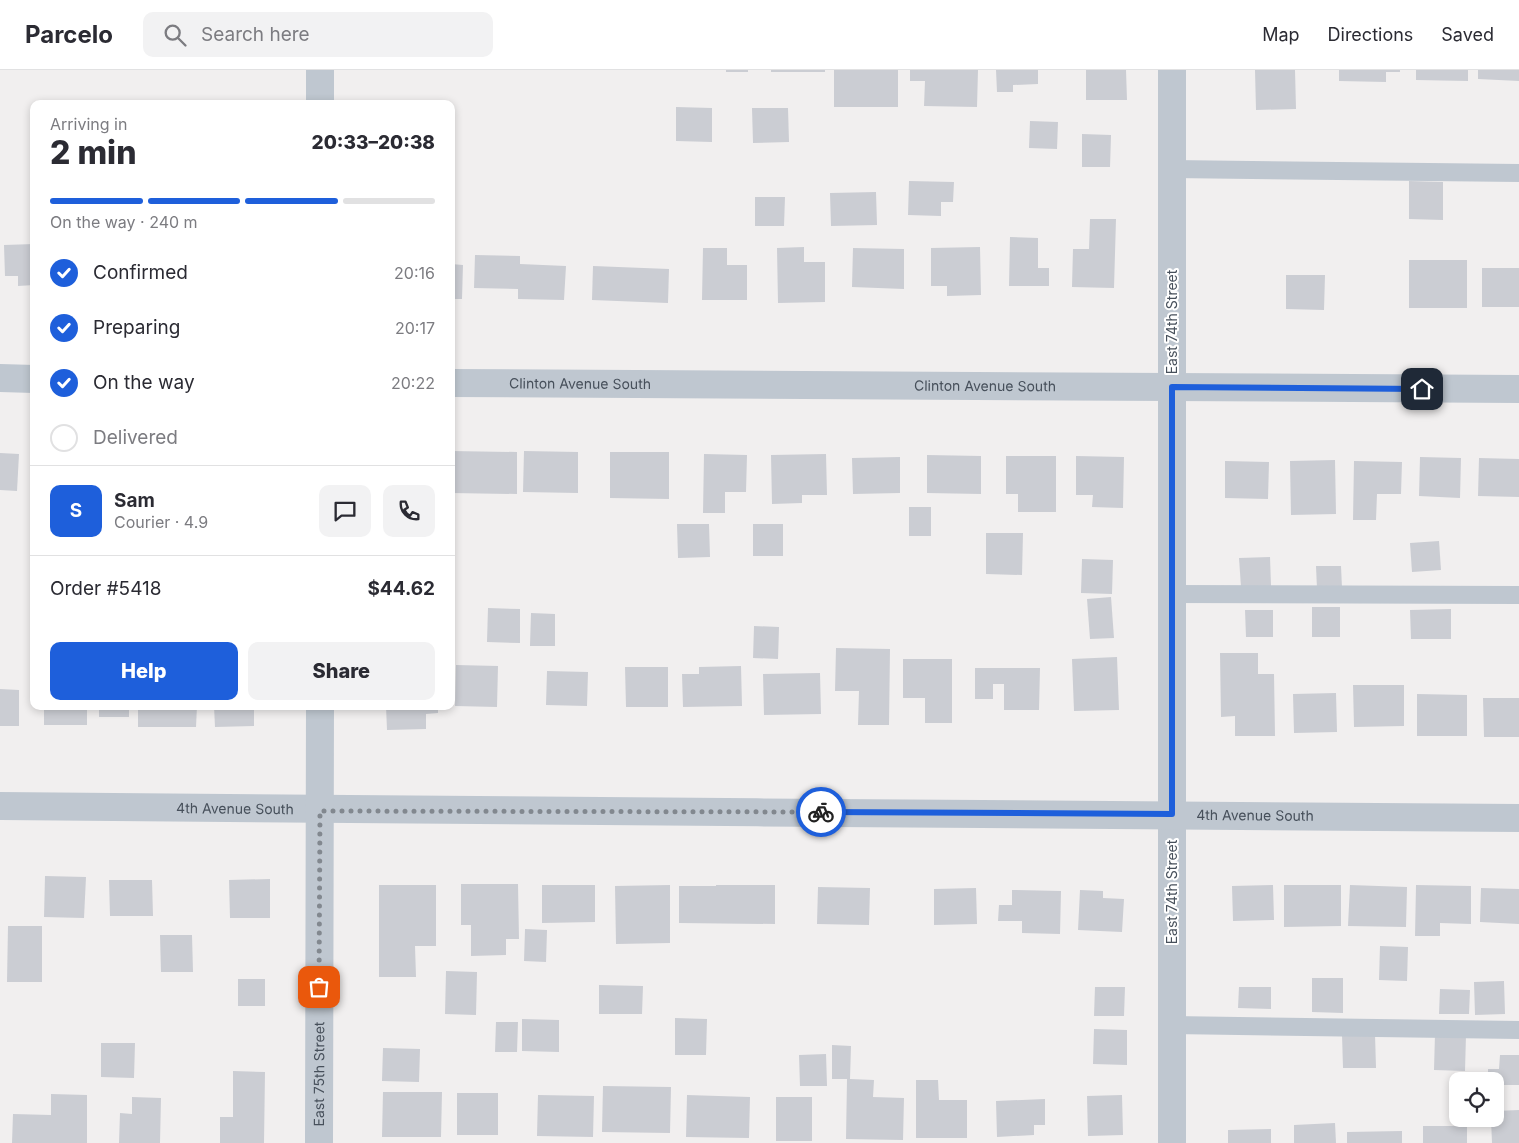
<!DOCTYPE html>
<html lang="en">
<head>
<meta charset="utf-8">
<style>
	body { margin:0; font-family:Inter,sans-serif; background:#f2f2f3; color:#2b2b33; height:100vh; display:flex; flex-direction:column; font-size:19px; white-space:nowrap }
	* { box-sizing:border-box; margin:0 }
	p { font-size:16px; color:#7c7c81 }
	.icon { flex:none; width:28px; height:28px; fill:none; stroke:currentColor; stroke-width:2; stroke-linecap:round; stroke-linejoin:round }
	.map { position:relative; flex:1; overflow:hidden }
	.panel { position:absolute; left:30px; top:30px; width:425px; height:610px; display:flex; flex-direction:column; background:#fff; border-radius:10px; box-shadow:0 2px 8px #0003 }
	.panel>* { flex:none }
	.fabs { position:absolute; left:1449px; top:1002px; display:grid; gap:10px }
	.fabs a { display:grid; place-items:center; width:55px; height:55px; border-radius:10px; background:#fff; box-shadow:0 2px 8px #0003; font-size:25px }
	.pin { position:absolute; display:grid; place-items:center; width:42px; height:42px; color:#fff; margin:-21px; border-radius:10px; box-shadow:0 2px 8px #0006 }
	.courier { position:absolute; display:grid; place-items:center; width:50px; height:50px; margin:-25px; border:4px solid #1e5fdb; border-radius:50%; background:#fff; color:#222; box-shadow:0 1px 6px #0007 }
	.summary em { font-style:normal; font-weight:800 }
	.summary div { display:flex; flex-direction:column-reverse }
	.summary { display:flex; align-items:center; justify-content:space-between; height:85px; padding:0 20px }
	h1 { font-size:32px; font-weight:800; line-height:38px }
	.bar { display:grid; grid-template-columns:repeat(4,1fr); gap:8px 5px; align-content:center; height:60px; padding:0 20px }
	.bar i { height:6px; border-radius:4px; background:#e1e1e2 }
	.bar .on { background:#1e5fdb }
	.bar p { grid-column:span 4 }
	.line { display:flex; align-items:center; gap:12px; padding:0 20px; border-top:1px solid #e1e1e2 }
	.line div { flex:1 }
	.round { display:grid; place-items:center; flex:none; width:52px; height:52px; border-radius:10px; background:#f2f2f3 }
	ol { padding:0 20px; list-style:none }
	li { display:flex; align-items:center; gap:15px; height:55px }
	li p { margin-inline-start:auto }
	li .icon { padding:5px; border-radius:50%; background:#1e5fdb; color:#fff; stroke-width:4 }
	li:last-child { color:#7c7c81 }
	li i { width:28px; height:28px; border:2px solid #e1e1e2; border-radius:50% }
	.button { display:flex; gap:10px; margin-top:auto; padding:10px 20px }
	.button a { flex:1; height:58px; border-radius:10px; background:#1e5fdb; color:#fff; font-size:20px; font-weight:800; line-height:58px; text-align:center }
	.button a+a { background:#f2f2f3; color:#2b2b33 }
	header { display:flex; align-items:center; gap:30px; box-sizing:border-box; height:70px; padding:0 25px; background:#fff; border-bottom:1px solid #e1e1e2 }
	header strong { font-size:24px }
	nav { display:flex; gap:28px; margin-inline-start:auto; font-size:18px }
	.search { width:350px; height:45px; background:#f2f2f3; display:flex; align-items:center; gap:12px; box-sizing:border-box; padding:0 18px; border-radius:10px; color:#7c7c81; font-size:19px }
	.map>svg:first-child { display:block }
</style>
</head>
<body>
<header>
<strong>Parcelo</strong>
<div class="search"><svg class="icon" aria-label="search" viewBox="0 0 24 24"><circle cx="10" cy="10" r="6"/><path d="M15 15l6 6"/></svg>Search here</div>
<nav><a>Map</a><a>Directions</a><a>Saved</a></nav>
</header>
<div class="map">
<svg width="1519" height="1073" viewBox="0 0 1519 1073">
	<rect width="100%" height="100%" fill="#f1efef"/>
	<!-- building -->
	<g fill="#cbcdd3">
		<rect x="726" y="0" width="22" height="2"/>
		<rect x="771" y="0" width="54" height="2"/>
		<rect x="834" y="0" width="64" height="37"/>
		<polygon points="910,0 978,0 977,37 924,36 925,11 910,11"/>
		<polygon points="996,0 1038,0 1038,14 1013,15 1013,22 997,22"/>
		<polygon points="1086,0 1126,0 1127,30 1086,30"/>
		<polygon points="1255,0 1295,0 1296,39 1256,40"/>
		<polygon points="1339,0 1400,0 1400,2 1386,2 1386,12 1339,11"/>
		<polygon points="1416,0 1468,0 1468,11 1416,10"/>
		<polygon points="1478,0 1519,0 1519,11 1478,9"/>
		<polygon points="676,37 712,38 712,72 676,71"/>
		<polygon points="752,38 788,38 789,72 753,73"/>
		<polygon points="1030,51 1058,52 1057,79 1029,78"/>
		<polygon points="1082,64 1111,65 1110,97 1082,97"/>
		<polygon points="909,111 954,112 953,132 941,132 941,146 908,145"/>
		<polygon points="1409,111 1443,112 1443,150 1409,149"/>
		<polygon points="876,122 877,155 831,156 830,123"/>
		<polygon points="755,127 785,127 784,156 755,156"/>
		<polygon points="1090,149 1116,149 1114,218 1072,217 1073,179 1089,179"/>
		<polygon points="1010,167 1038,168 1038,198 1049,198 1049,216 1009,216"/>
		<polygon points="34,174 34,215 18,216 18,206 5,206 4,175"/>
		<polygon points="804,177 804,192 825,192 825,232 778,233 777,178"/>
		<polygon points="980,177 981,225 947,226 947,216 931,216 931,178"/>
		<polygon points="703,178 727,178 727,195 747,195 747,230 702,230"/>
		<polygon points="853,178 904,179 904,219 852,217"/>
		<polygon points="475,185 520,186 520,194 566,196 564,230 518,229 518,219 474,218"/>
		<rect x="1409" y="190" width="58" height="48"/>
		<polygon points="451,194 463,195 462,229 451,229"/>
		<polygon points="593,196 669,199 668,233 592,230"/>
		<rect x="1482" y="198" width="37" height="39"/>
		<polygon points="1286,205 1325,205 1324,240 1286,239"/>
		<polygon points="451,381 517,382 517,424 451,423"/>
		<polygon points="524,381 578,382 578,423 523,422"/>
		<polygon points="610,382 669,382 669,429 610,428"/>
		<polygon points="0,383 19,384 17,421 0,420"/>
		<polygon points="704,384 747,385 746,422 725,422 725,443 703,443"/>
		<polygon points="826,384 827,425 802,425 802,433 772,434 771,385"/>
		<polygon points="927,385 981,386 981,424 927,423"/>
		<polygon points="1006,386 1056,386 1056,442 1018,442 1018,424 1006,424"/>
		<polygon points="1076,386 1124,387 1123,438 1092,437 1093,425 1076,425"/>
		<polygon points="900,387 900,423 853,424 852,388"/>
		<polygon points="1420,387 1461,388 1460,428 1419,426"/>
		<polygon points="1479,388 1519,389 1519,427 1478,426"/>
		<polygon points="1335,390 1336,444 1291,445 1290,391"/>
		<polygon points="1225,391 1269,392 1268,429 1225,428"/>
		<polygon points="1354,391 1402,392 1401,424 1377,424 1376,450 1353,450"/>
		<rect x="909" y="437" width="22" height="29"/>
		<polygon points="677,454 709,454 710,487 678,488"/>
		<rect x="753" y="454" width="30" height="32"/>
		<polygon points="986,463 1023,463 1022,505 986,504"/>
		<polygon points="1439,471 1441,500 1412,502 1410,473"/>
		<polygon points="1270,487 1271,516 1241,517 1239,488"/>
		<polygon points="1082,489 1113,490 1112,524 1081,523"/>
		<polygon points="1316,496 1341,496 1342,518 1317,519"/>
		<polygon points="1111,527 1114,568 1090,569 1087,529"/>
		<rect x="1312" y="537" width="28" height="30"/>
		<polygon points="488,538 520,539 520,573 487,572"/>
		<polygon points="1451,539 1451,569 1411,569 1410,540"/>
		<polygon points="1245,540 1273,540 1273,567 1246,567"/>
		<polygon points="531,543 555,544 555,576 530,576"/>
		<polygon points="754,556 779,557 778,589 753,588"/>
		<polygon points="836,578 890,579 889,655 858,655 859,621 835,621"/>
		<polygon points="1220,583 1258,583 1258,604 1274,604 1275,666 1235,666 1235,646 1221,647"/>
		<polygon points="1117,587 1119,640 1074,641 1072,589"/>
		<polygon points="903,589 952,589 952,653 925,653 925,628 903,628"/>
		<polygon points="456,595 498,596 497,637 455,636"/>
		<polygon points="741,596 742,636 683,637 682,604 699,604 699,597"/>
		<polygon points="625,597 668,597 668,637 626,637"/>
		<polygon points="975,598 1040,598 1039,640 1004,640 1004,614 993,614 993,629 975,629"/>
		<polygon points="547,601 588,602 587,636 546,635"/>
		<polygon points="820,603 821,644 764,645 763,604"/>
		<polygon points="1353,615 1404,615 1404,656 1354,657"/>
		<polygon points="0,619 19,620 19,656 0,656"/>
		<polygon points="1336,623 1337,662 1294,663 1293,624"/>
		<polygon points="1417,624 1467,625 1467,666 1417,666"/>
		<polygon points="1483,628 1519,628 1519,667 1484,667"/>
		<rect x="44" y="636" width="43" height="19"/>
		<rect x="99" y="636" width="30" height="11"/>
		<polygon points="138,636 197,636 196,657 138,657"/>
		<polygon points="214,636 254,636 254,656 215,657"/>
		<polygon points="386,636 438,636 438,643 426,644 426,659 387,660"/>
		<polygon points="45,806 86,807 84,848 44,847"/>
		<polygon points="270,809 270,848 230,848 229,810"/>
		<polygon points="109,810 152,810 153,846 110,846"/>
		<polygon points="461,814 518,814 519,869 506,869 506,885 471,886 471,855 461,855"/>
		<polygon points="379,815 436,815 436,876 415,876 416,907 379,907"/>
		<polygon points="542,815 595,815 595,852 542,853"/>
		<polygon points="670,815 670,873 616,874 615,816"/>
		<polygon points="716,815 775,815 775,854 679,853 679,816 716,816"/>
		<polygon points="1273,815 1274,850 1233,851 1232,816"/>
		<polygon points="1284,815 1341,815 1341,856 1284,857"/>
		<polygon points="1350,815 1407,817 1406,857 1348,856"/>
		<polygon points="1416,815 1471,816 1471,854 1440,853 1440,866 1415,866"/>
		<polygon points="818,817 870,818 869,855 817,854"/>
		<polygon points="976,818 977,854 934,855 934,819"/>
		<polygon points="1481,818 1519,819 1519,854 1480,852"/>
		<polygon points="1012,820 1061,821 1060,864 1022,863 1022,851 998,851 999,835 1012,835"/>
		<polygon points="1080,820 1103,821 1103,828 1124,829 1122,862 1078,860"/>
		<polygon points="8,856 42,856 42,912 7,912"/>
		<polygon points="525,859 547,860 546,892 524,891"/>
		<polygon points="160,865 192,865 193,902 161,902"/>
		<polygon points="1380,876 1408,877 1407,911 1379,910"/>
		<polygon points="446,901 477,902 476,945 445,944"/>
		<polygon points="1312,908 1343,908 1343,943 1312,942"/>
		<rect x="238" y="909" width="27" height="27"/>
		<polygon points="1504,911 1505,944 1475,945 1474,912"/>
		<polygon points="599,915 643,916 642,944 599,944"/>
		<polygon points="1095,917 1125,917 1124,946 1094,946"/>
		<polygon points="1239,917 1271,917 1271,939 1238,938"/>
		<polygon points="1440,919 1470,920 1469,944 1439,944"/>
		<polygon points="675,948 707,949 706,985 675,985"/>
		<polygon points="522,949 559,950 559,982 522,981"/>
		<polygon points="496,952 518,952 517,982 495,982"/>
		<polygon points="1094,959 1127,960 1127,995 1093,994"/>
		<polygon points="1342,964 1375,964 1376,998 1343,998"/>
		<polygon points="1435,964 1466,965 1465,1001 1434,1000"/>
		<polygon points="101,973 135,973 134,1008 101,1007"/>
		<polygon points="832,975 851,976 850,1009 874,1010 873,1027 904,1028 903,1070 846,1069 847,1009 832,1009"/>
		<polygon points="383,978 420,979 419,1012 382,1011"/>
		<polygon points="826,984 827,1016 800,1016 799,985"/>
		<polygon points="1500,985 1519,985 1519,1015 1495,1015 1495,1011 1488,1011 1488,999 1499,999"/>
		<polygon points="233,1001 265,1002 264,1073 220,1073 220,1047 233,1047"/>
		<polygon points="916,1010 938,1010 939,1030 967,1030 967,1068 916,1068"/>
		<polygon points="603,1016 671,1017 670,1063 602,1062"/>
		<polygon points="383,1022 442,1022 441,1067 382,1067"/>
		<rect x="457" y="1023" width="41" height="42"/>
		<polygon points="51,1024 87,1025 87,1073 12,1073 13,1044 51,1045"/>
		<polygon points="538,1025 594,1026 593,1067 537,1066"/>
		<polygon points="687,1025 750,1027 749,1068 686,1067"/>
		<polygon points="1122,1025 1123,1065 1088,1066 1087,1026"/>
		<polygon points="132,1027 161,1028 160,1073 119,1073 120,1043 132,1044"/>
		<rect x="776" y="1027" width="36" height="44"/>
		<polygon points="1045,1029 1045,1055 1034,1055 1034,1065 997,1067 996,1031"/>
		<polygon points="1519,1040 1519,1073 1492,1073 1491,1049 1495,1049 1495,1041"/>
		<polygon points="1335,1053 1336,1073 1294,1073 1294,1055"/>
		<rect x="1423" y="1056" width="44" height="17"/>
		<polygon points="1271,1059 1271,1073 1228,1073 1228,1060"/>
		<polygon points="1402,1061 1402,1073 1347,1073 1347,1062"/>
	</g>
	<g fill="none" stroke-linecap="round" stroke-linejoin="round">
		<!-- service -->
		<g stroke="#bfc7d0" stroke-width="18">
			<polyline points="1172,99 1519,103"/>
			<polyline points="1172,524 1519,525"/>
			<polyline points="1172,955 1519,960"/>
		</g>
		<!-- minor -->
		<g stroke="#bfc7d0" stroke-width="28">
			<polyline points="1172,0 1172,1073"/>
			<polyline points="320,34 320,0"/>
			<polyline points="0,308 34,309"/>
			<path id="s1" d="M451,313L1519,319"/>
			<path id="s2" d="M0,736C506,743 1013,742 1519,748"/>
			<path id="s3" d="M319,1073L320,636"/>
		</g>
	</g>
	<g fill="none" stroke-linecap="round" stroke-linejoin="round">
		<!-- done -->
		<polyline stroke="#82888f" stroke-width="5" stroke-dasharray="0 9" points="319,917 320,741 821,742"/>
		<!-- route -->
		<polyline stroke="#1e5fdb" stroke-width="6" points="821,742 1172,744 1172,317 1422,319"/>
	</g>
	<g text-anchor="middle" stroke-width="4" stroke-linejoin="round" paint-order="stroke">
		<!-- street labels -->
		<g font-size="14" fill="#47505b" stroke="#fff">
			<text transform="translate(1172 252) rotate(-90)" y="5">East 74th Street</text>
			<text dy="5" stroke="none"><textPath href="#s1" startOffset="129">Clinton Avenue South</textPath></text>
			<text dy="5" stroke="none"><textPath href="#s1" startOffset="534">Clinton Avenue South</textPath></text>
			<text dy="5" stroke="none"><textPath href="#s2" startOffset="235">4th Avenue South</textPath></text>
			<text dy="5" stroke="none"><textPath href="#s2" startOffset="1255">4th Avenue South</textPath></text>
			<text transform="translate(1172 822) rotate(-90)" y="5">East 74th Street</text>
			<text dy="5" stroke="none"><textPath href="#s3" startOffset="69">East 75th Street</textPath></text>
		</g>
	</g>
</svg>
<div class="fabs">
<a><svg class="icon" aria-label="locate" viewBox="0 0 24 24"><circle cx="12" cy="12" r="6"/><path d="M12 2v4M12 18v4M2 12h4M18 12h4"/></svg></a>
</div>
<div class="pin" style="left:319px;top:917px;background:#ea580c"><svg class="icon" aria-label="bag" viewBox="0 0 24 24"><path d="M5 8h14l-1 12H6zM9 8a3 3 0 0 1 6 0"/></svg></div>
<div class="pin" style="left:1422px;top:319px;background:#1f2937"><svg class="icon" aria-label="home" viewBox="0 0 24 24"><path d="M3 11l9-7 9 7M6 9v11h12V9"/></svg></div>
<div class="courier" style="left:821px;top:742px"><svg class="icon" aria-label="bike" viewBox="0 0 24 24"><circle cx="6" cy="16" r="4"/><circle cx="18" cy="16" r="4"/><path d="M6 16l4-8h5l3 8M10 8l3 8H6M13 5h3"/></svg></div>
<section class="panel">
<div class="summary"><div><h1>2 min</h1><p>Arriving in</p></div><em>20:33–20:38</em></div>
<div class="bar"><i class="on"></i><i class="on"></i><i class="on"></i><i></i><p>On the way · 240 m</p></div>
<ol>
<li><svg class="icon" aria-label="check" viewBox="0 0 24 24"><path d="M5 12l5 5 9-10"/></svg>Confirmed<p>20:16</p></li>
<li><svg class="icon" aria-label="check" viewBox="0 0 24 24"><path d="M5 12l5 5 9-10"/></svg>Preparing<p>20:17</p></li>
<li><svg class="icon" aria-label="check" viewBox="0 0 24 24"><path d="M5 12l5 5 9-10"/></svg>On the way<p>20:22</p></li>
<li><i></i>Delivered</li>
</ol>
<div class="line" style="height:90px"><b class="round" style="background:#1e5fdb;color:#fff">S</b><div><b>Sam</b><p>Courier · 4.9</p></div><a class="round"><svg class="icon" aria-label="chat" viewBox="0 0 24 24"><path d="M4 5h16v11H9l-5 4z"/></svg></a><a class="round"><svg class="icon" aria-label="phone" viewBox="0 0 24 24"><path d="M5 4h4l2 5-3 2q2 4 5 5l2-3 5 2v4C11 20 4 13 5 4z"/></svg></a></div>
<div class="line" style="height:65px"><div>Order #5418</div><b>$44.62</b></div>
<div class="button"><a>Help</a><a>Share</a></div>
</section>
</div>
</body>
</html>
